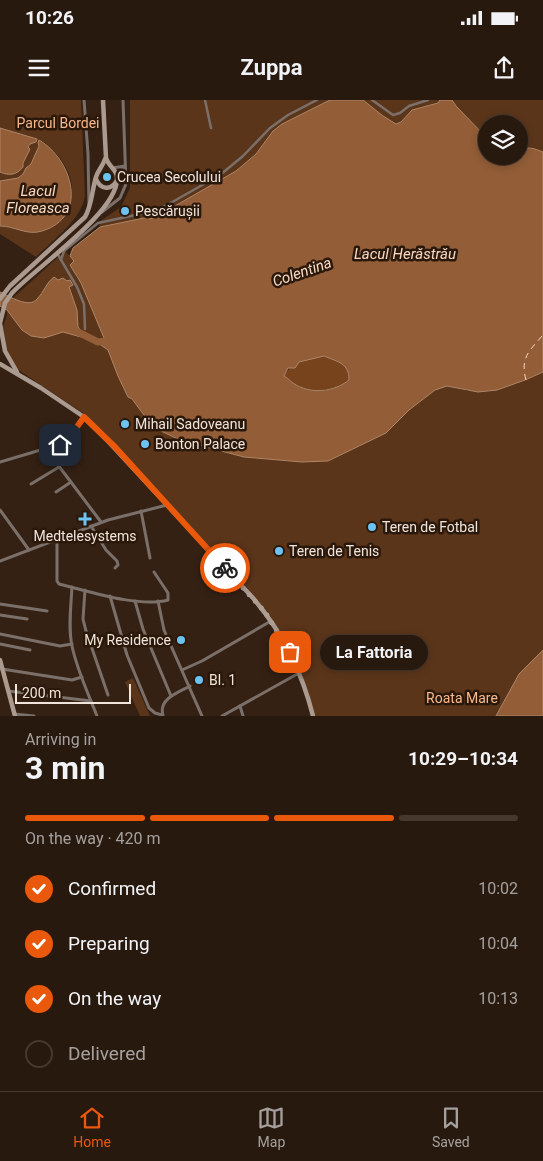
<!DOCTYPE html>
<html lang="en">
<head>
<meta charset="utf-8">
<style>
	body { margin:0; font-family:Roboto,sans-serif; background:#302218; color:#f1f3f6; height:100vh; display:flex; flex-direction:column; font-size:19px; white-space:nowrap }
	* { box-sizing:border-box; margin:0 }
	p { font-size:16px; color:#a5a09e }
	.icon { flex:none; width:28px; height:28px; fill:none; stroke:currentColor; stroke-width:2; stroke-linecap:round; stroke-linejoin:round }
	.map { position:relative; height:616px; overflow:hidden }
	.side { display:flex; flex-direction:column; background:#28190f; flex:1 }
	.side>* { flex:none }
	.buttons { position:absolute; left:478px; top:15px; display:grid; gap:10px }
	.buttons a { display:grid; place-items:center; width:50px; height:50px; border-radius:50%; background:#28190f; box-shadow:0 2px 8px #0003,0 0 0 1px #44382f; font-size:25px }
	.scale { position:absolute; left:15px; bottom:12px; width:116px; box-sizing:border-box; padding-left:5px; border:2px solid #f1e4db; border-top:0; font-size:14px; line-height:18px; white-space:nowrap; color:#f1e4db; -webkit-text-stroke:4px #2a180b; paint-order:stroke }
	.pin { position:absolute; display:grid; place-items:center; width:42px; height:42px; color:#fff; margin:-21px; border-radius:10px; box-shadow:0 2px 8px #0006 }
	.courier { position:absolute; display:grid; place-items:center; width:50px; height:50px; margin:-25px; border:4px solid #ea580c; border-radius:50%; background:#fff; color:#222; box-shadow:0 1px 6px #0007 }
	.bubble { position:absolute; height:35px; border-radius:18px; background:#28190f; box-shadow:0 2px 8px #0003,0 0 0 1px #44382f; font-size:16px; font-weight:700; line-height:35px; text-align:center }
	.summary em { font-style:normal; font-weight:700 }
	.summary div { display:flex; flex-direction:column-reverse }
	.summary { display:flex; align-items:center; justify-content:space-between; height:85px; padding:0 25px }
	h1 { font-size:32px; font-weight:700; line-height:38px }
	.bar { display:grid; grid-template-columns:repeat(4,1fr); gap:8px 5px; align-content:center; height:60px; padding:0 25px }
	.bar i { height:6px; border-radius:4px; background:#44382f }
	.bar .current { background:#ea580c }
	.bar p { grid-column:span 4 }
	ol { padding:0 25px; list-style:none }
	li { display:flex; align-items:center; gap:15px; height:55px }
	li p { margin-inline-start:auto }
	li .icon { padding:5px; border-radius:50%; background:#ea580c; color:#fff; stroke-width:4 }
	li:last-child { color:#a5a09e }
	li i { width:28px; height:28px; border:2px solid #44382f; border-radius:50% }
	.status { display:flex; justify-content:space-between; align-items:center; height:35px; padding:0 25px; background:#28190f; direction:ltr }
	.status svg { height:14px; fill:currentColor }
	header { display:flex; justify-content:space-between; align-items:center; height:65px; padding:0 25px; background:#28190f; font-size:22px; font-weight:700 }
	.menu { display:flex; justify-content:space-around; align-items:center; height:70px; border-top:1px solid #44382f; background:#28190f; font-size:14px; color:#a5a09e }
	.menu a { display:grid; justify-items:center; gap:2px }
	.menu .current { color:#ea580c }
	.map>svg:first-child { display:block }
</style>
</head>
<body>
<div class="status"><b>10:26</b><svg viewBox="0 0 49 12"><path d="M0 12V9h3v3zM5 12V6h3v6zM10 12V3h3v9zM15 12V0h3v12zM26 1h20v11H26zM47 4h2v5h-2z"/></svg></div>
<header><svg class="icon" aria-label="menu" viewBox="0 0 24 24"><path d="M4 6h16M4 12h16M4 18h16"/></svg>Zuppa<svg class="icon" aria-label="share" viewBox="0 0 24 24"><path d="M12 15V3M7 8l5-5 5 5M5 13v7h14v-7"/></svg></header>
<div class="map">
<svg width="543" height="616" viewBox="0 0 543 616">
	<rect width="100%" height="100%" fill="#352114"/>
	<!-- green -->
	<g fill="#5a351a">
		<path d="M0,0H81L85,96C81,120 53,140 36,157L0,134V126C15,126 26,136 41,131C53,128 59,122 64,112C66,108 70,103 71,98C77,76 57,50 40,40C38,53 29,73 17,79C12,81 6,81 0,81V72L2,73L23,63L30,44L37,39L0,28Z"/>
		<polygon points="130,0 330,0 282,24 273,31 256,54 236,71 167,111 162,115 150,119 149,117 100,127 99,122 121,107 130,88"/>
		<polygon points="363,0 440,0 438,3 412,10 401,22 396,24 383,16"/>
		<path d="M452,0H543V52C533,48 528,46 519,51V24H486V37L456,6Z"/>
		<polygon points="65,151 74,161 76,177 81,182 104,238 98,243 108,250 118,276 128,297 180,340 244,357 302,362 328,361 386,333 409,310 435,290 447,285 468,291 525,280 543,272 543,550 519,574 496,616 314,616 311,604 275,525 255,497 108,336 83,313 20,271 14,266 6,248 3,227 7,215 7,210 13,198"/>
		<polygon points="133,578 150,616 140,616 125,582"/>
	</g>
	<!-- forest -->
	<path fill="#76431d" d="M325,256C339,262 349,263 349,280C335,291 309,295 293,283C290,281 288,278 284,276C293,260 308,260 325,256Z"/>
	<!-- water -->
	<g fill="#925d37" stroke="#ae8668" fill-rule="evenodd">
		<path d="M330,0H363L383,16L396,24L401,22L412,10L438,3L440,0H452L456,6L486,37V56H519V51C528,46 533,48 543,52V272L525,280L497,290L478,292L447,286L435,290L409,310L386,333L328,361L302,362L244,357L180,340L161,331L147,319L132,299L128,297L118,276L108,250L98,243L99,240H103L104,238L81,183L70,165L74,161L70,156L73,148L100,127L149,117L150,119L162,115L166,111L236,71L256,54L273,31L282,24ZM324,256C338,262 349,263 349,280C334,292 310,295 293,283C290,281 288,278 284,276L288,268H295L299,262Z"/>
		<path d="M0,28L37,39L36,42L30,44L28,47L30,49L23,63V67C17,75 9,76 0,72Z"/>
		<path d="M39,40C73,60 89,117 42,131C27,136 15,126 0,126V81L18,78L23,74L26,68L31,64L39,46L38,43Z"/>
		<path d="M54,177L58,180L63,178L67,181L70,180L73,185L69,187L77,210L78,227L83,233L81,237L63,232L44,238L31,236L22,230L7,210L0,206V192C9,196 29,209 37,199C44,192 46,183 54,177Z"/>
		<polygon points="543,550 543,616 496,616 519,574"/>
	</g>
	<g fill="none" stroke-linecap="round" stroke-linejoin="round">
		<!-- river -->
		<polyline stroke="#925d37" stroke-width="7" points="76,231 98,242 107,241"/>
		<!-- ferry -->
		<path stroke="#f9d8c2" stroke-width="1" stroke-dasharray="6 5" stroke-linecap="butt" d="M526,280C520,258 529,251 543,235"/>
		<!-- pedestrian -->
		<g stroke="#7b7069" stroke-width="2.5">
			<polyline points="205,0 211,28"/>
			<polyline points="372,0 393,15 400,13 409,6 428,0"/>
			<polyline points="57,153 77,187 84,204 85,229"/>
			<polyline points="61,160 64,151 98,123 154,111 167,105 220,75 243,56 270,28 288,15 317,0"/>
		</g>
		<!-- minor -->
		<g stroke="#7b7069" stroke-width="3">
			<polyline points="84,0 88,54 89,105"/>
			<polyline points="112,68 125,66"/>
			<polyline points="117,75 125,66"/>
			<polyline points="102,112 120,98 126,84 123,0"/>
			<polyline points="46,349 101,422"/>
			<polyline points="0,362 64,343 69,338 84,317"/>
			<polyline points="31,384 59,367"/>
			<polyline points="56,392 71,382"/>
			<polyline points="0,410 29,450"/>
			<polyline points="141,411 150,458"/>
			<polyline points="91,426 106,450 117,461 118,465 115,468"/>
			<path d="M57,439V481L59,484C88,491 139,508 168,500V493L154,472"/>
			<polyline points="0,461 108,420 167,405"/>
			<path d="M72,487C71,506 68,527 72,546C77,570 88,593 97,616"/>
			<polyline points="85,490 83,519 86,531 108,595"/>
			<polyline points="110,496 127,555 149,608 155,613 162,615"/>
			<polyline points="135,501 143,529 171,596"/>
			<polyline points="158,501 164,530 202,616"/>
			<polyline points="0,504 47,511"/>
			<polyline points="0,515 27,519"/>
			<polyline points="0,534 60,546 72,544"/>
			<polyline points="0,544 30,550"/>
			<polyline points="2,569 72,580 82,577"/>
			<polyline points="182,570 202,561 271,521"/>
			<polyline points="8,591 91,601"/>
			<polyline points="240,606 243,616"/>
			<polyline points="14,614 34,616"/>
			<path d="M163,615C158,599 179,592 190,586"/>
			<polyline points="222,616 299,573"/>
		</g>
		<!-- secondary -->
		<g stroke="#ab9a8f" stroke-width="4.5">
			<path d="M96,79C100,89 110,91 116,82"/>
			<path d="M0,199L10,186L85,117C92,105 92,90 96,77C98,70 103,66 105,59"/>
			<path d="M0,223L5,203L12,193C35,168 120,111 117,77C117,70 109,67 106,58L103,0"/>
			<polyline points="0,224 5,251 17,272"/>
			<path d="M0,264L41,288L84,317L94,326L253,498C283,533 302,572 313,616"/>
			<polyline points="0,560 15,616"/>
		</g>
	</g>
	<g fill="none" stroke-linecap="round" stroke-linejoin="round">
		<!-- done -->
		<polyline stroke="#afa095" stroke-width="5" stroke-dasharray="0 9" points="225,468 265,512 290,552"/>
		<!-- route -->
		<polyline stroke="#ea580c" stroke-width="6" points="60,345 69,338 84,317 115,347 225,468"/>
	</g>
	<!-- markers -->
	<g fill="#6cc3f2" stroke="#2a180b" stroke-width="2">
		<circle cx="107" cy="77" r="5"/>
		<circle cx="125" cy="111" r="5"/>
		<circle cx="125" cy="324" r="5"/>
		<circle cx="145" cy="344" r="5"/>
		<path d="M82.5 411.5h5v5h5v5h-5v5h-5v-5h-5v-5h5z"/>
		<circle cx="372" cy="427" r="5"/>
		<circle cx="279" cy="451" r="5"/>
		<circle cx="181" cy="540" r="5"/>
		<circle cx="199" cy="580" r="5"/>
	</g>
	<g text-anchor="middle" stroke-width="5" stroke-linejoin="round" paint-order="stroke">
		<!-- park labels -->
		<g font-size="14" fill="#f8b88c" stroke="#2a180b">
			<text x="58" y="28">Parcul Bordei</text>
			<text x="462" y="603">Roata Mare</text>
		</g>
		<!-- poi labels -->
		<g font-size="14" fill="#f1e4db" stroke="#2a180b" text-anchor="start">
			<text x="117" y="82">Crucea Secolului</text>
			<text x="135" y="116">Pescărușii</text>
			<text x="135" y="329">Mihail Sadoveanu</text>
			<text x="155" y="349">Bonton Palace</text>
			<text x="382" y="432">Teren de Fotbal</text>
			<text x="85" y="441" text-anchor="middle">Medtelesystems</text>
			<text x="289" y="456">Teren de Tenis</text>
			<text x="171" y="545" text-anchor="end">My Residence</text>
			<text x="209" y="585">Bl. 1</text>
		</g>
		<!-- water labels -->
		<g font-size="15" font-style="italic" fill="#f9d8c2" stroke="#2a180b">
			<text x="38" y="96">Lacul<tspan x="38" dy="17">Floreasca</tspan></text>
			<text x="405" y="159">Lacul Herăstrău</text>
			<text transform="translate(302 172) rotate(-19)" y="5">Colentina</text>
		</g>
	</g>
</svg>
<div class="buttons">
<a><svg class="icon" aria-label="layers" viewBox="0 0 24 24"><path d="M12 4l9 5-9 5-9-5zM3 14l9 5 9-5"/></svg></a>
</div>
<div class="scale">200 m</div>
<div class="pin" style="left:290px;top:552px;background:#ea580c"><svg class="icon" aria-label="bag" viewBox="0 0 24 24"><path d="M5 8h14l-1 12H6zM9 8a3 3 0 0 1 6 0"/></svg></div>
<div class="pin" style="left:60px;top:345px;background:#1f2937"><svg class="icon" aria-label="home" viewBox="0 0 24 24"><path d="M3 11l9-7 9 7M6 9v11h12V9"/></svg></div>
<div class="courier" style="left:225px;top:468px"><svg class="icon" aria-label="bike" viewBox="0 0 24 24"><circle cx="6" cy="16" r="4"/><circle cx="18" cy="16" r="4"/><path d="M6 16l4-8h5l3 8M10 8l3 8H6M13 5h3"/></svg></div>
<div class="bubble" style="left:320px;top:535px;width:108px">La Fattoria</div>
</div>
<section class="side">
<div class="summary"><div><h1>3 min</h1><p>Arriving in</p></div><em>10:29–10:34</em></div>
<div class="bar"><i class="current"></i><i class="current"></i><i class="current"></i><i></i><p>On the way · 420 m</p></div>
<ol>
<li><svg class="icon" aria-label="check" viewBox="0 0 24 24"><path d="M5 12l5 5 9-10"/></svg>Confirmed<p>10:02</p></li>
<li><svg class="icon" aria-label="check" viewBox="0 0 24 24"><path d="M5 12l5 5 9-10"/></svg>Preparing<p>10:04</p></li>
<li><svg class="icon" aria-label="check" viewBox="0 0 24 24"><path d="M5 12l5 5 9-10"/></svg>On the way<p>10:13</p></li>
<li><i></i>Delivered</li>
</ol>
</section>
<nav class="menu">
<a class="current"><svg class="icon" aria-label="home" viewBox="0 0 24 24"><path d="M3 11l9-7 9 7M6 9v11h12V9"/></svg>Home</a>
<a><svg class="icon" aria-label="map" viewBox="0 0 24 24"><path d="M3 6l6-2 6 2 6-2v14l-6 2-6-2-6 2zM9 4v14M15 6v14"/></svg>Map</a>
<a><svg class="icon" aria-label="saved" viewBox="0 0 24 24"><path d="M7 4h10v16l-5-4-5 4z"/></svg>Saved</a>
</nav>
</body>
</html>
